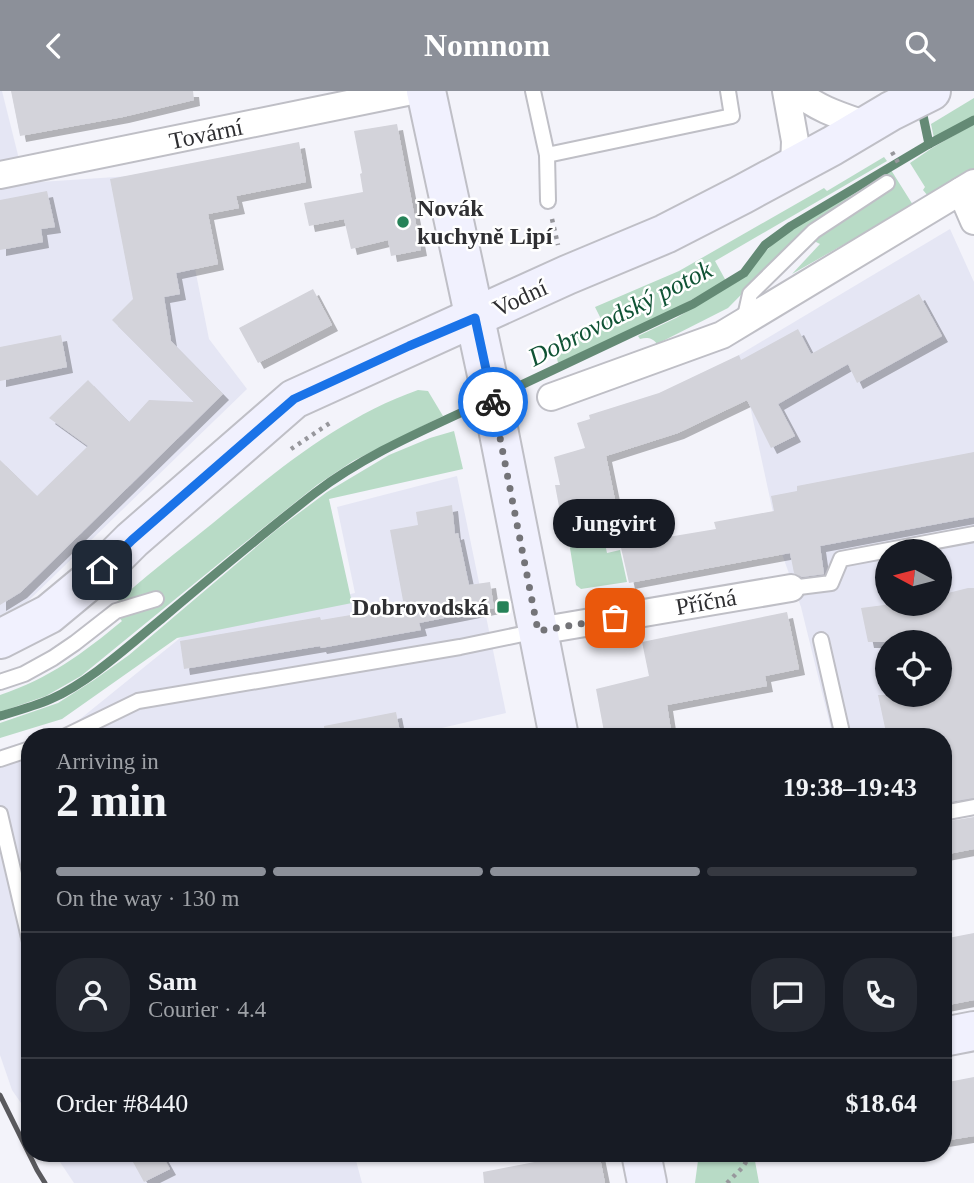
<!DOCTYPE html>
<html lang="en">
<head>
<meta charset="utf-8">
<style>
	body { margin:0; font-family:Georgia,serif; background:#242831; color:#f1f3f6; height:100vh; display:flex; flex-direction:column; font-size:26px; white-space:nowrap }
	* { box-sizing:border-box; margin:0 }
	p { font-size:23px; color:#9ea1a6 }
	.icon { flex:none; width:38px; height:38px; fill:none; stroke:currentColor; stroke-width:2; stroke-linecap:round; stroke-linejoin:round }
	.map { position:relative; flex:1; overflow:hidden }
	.drawer { position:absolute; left:21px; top:637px; width:931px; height:434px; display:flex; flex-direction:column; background:#171b24; border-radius:28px; box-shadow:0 2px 5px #0004 }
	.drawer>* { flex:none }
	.needle { width:46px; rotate:277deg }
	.fabs { position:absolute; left:875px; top:448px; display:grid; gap:14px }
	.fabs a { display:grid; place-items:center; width:77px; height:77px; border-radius:50%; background:#171b24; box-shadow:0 2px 5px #0004; font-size:35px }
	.pin { position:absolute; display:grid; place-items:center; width:60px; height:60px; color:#fff; margin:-30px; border-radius:14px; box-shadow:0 4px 10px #0006 }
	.courier { position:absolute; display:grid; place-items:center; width:70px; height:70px; margin:-35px; border:5px solid #1a73e8; border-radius:50%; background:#fff; color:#222; box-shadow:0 2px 9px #0007 }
	.bubble { position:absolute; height:49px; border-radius:24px; background:#171b24; box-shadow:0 2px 5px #0004; font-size:23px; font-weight:800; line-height:49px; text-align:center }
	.overview em { font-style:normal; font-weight:800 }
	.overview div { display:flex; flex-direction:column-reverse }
	.overview { display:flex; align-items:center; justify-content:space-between; height:119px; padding:0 35px }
	h1 { font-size:46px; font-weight:800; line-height:52px }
	.bar { display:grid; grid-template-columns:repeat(4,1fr); gap:10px 7px; align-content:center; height:84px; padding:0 35px }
	.bar i { height:9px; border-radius:5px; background:#363941 }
	.bar .active { background:#8c9099 }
	.bar p { grid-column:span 4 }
	.line { display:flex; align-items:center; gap:18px; padding:0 35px; border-top:2px solid #363941 }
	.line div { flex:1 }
	.round { display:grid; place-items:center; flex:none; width:74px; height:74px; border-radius:28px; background:#242831 }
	header { display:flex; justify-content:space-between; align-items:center; height:91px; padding:0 35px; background:#8c9099; color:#fff; font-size:32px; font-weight:800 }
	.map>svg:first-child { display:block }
</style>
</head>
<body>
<header><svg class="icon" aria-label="back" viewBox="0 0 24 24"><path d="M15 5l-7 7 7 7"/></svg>Nomnom<svg class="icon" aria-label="search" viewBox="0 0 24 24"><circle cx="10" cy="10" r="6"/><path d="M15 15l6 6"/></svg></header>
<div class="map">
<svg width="974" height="1092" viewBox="0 0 974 1092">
	<defs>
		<filter id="shadow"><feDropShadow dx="6" dy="6" stdDeviation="0" flood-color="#0004"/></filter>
	</defs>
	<rect width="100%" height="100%" fill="#f3f3fa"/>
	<!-- built -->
	<g fill="#e5e6f4" fill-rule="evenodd">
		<polygon points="0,0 2,0 25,92 176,82 209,248 247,298 26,512 0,526"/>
		<path d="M950,138L974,191V719L943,726V646H833L801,516L782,463L739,264ZM887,460H940V513H887ZM887,551H940V604H887Z"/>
		<polygon points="457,385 506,622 403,646 40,646 69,637 190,539 355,502 337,416"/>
		<polygon points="30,649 30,1025 12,999 0,964 0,658"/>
		<polygon points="54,1062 354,1062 362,1092 74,1092"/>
	</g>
	<!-- green -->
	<g fill="#b8dbc6">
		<polygon points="974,7 974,25 934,47 931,33"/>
		<polygon points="974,33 974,80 928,105 923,99 925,96 910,72 932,57"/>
		<polygon points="884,66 887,70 715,170 726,190 665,223 558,272 554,253 602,230 595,216 679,180 824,97 827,100"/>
		<path d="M891,79L913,114L792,183L820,153L814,150L798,167L786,158L728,217L657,253C653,247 647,246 640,248L638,245L676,227L735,192L746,184L756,170L772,154L791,139Z"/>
		<path d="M418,299L428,300L443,325L353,370L317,394L233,461L81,585L46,605L0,621V604C50,587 82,563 122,530L110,517C143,487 178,460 213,432C276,380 341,326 418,299Z"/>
		<polygon points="454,340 463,378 329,408 352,512 177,547 62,628 0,647 0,632 58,612 94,589 129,564 275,440 327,401 389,364 430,347"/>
		<polygon points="603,443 607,462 620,459 627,491 581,498 576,494 569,451 570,449"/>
		<polygon points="699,1062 748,1062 750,1069 755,1062 763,1062 755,1070 759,1092 695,1092"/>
	</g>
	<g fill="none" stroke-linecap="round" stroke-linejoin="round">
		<!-- stream -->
		<g stroke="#648a75" stroke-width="9">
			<polyline points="921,15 929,53"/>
			<polyline points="500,304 693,213 744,182 765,154 791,135 929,53 974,29"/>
			<path d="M0,625C17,620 35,615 51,608C89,591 126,557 159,530C210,487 262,443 315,402C366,363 427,338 484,311"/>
		</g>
	</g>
	<!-- building -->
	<g fill="#d3d3da" filter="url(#shadow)">
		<polygon points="11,0 193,0 194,9 123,26 20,45"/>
		<polygon points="397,33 421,159 391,165 388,149 351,158 344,128 309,135 304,112 363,101 360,83 362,82 354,40"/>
		<polygon points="299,51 306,91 236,105 239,117 208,123 218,173 176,182 180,203 164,206 171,250 223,303 21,501 0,514 0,369 37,405 88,355 49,327 88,289 129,331 149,309 194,311 112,229 133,208 110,88"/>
		<polygon points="47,100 55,136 41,138 43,151 0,159 0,109"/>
		<polygon points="313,198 332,234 258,272 239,237"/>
		<polygon points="919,203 942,245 857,292 848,273 778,313 795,345 771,357 747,309 678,342 606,365 621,438 565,448 555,394 560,394 554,366 585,357 577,332 590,328 589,324 659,302 739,264 741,269 798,238 811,263"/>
		<polygon points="61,244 67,276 0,290 0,256"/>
		<polygon points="974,361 974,426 820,455 824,483 802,486 794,482 790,462 629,492 619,448 654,441 656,448 716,438 714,431 774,420 771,405 797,400 797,395"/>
		<polygon points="452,414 455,443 458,442 469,494 490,491 494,517 419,532 421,539 321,557 320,555 184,578 180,550 320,526 321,529 404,515 390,439 418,434 416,421"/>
		<polygon points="968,497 974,497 974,707 943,712 943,646 887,646 878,604 940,604 940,551 868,551 861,517 892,513 940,513 940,504"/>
		<polygon points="787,521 799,578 765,585 767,595 667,614 672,646 605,646 596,598 649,585 642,551"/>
		<polygon points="396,621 401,646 325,646 324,635"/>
		<polygon points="974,726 974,758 943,764 943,731"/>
		<polygon points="974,842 974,909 943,915 943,848"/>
		<polygon points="974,986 974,1045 943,1050 943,992"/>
		<polygon points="128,1062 161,1062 170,1078 144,1091"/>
		<polygon points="581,1062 599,1062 605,1092 484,1092 483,1081"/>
	</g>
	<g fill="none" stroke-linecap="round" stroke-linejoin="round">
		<!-- lane casing -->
		<g stroke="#bfbfc6" stroke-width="18">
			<g id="lane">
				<polyline points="533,0 547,64 732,25 728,0"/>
				<polyline points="547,64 548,110"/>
				<polyline points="744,230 750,203 814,140 887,92"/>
				<polyline points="791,497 831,492 841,468 974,443"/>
				<polyline points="821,549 843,646"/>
				<polyline points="0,591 24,583 53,567 75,552 116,520 156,508"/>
				<polyline points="64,646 138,610 460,556 537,540"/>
				<polyline points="0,668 30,658"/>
				<polyline points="943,722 974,716"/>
				<polyline points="0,723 30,851"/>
			</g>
		</g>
		<!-- street casing -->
		<g stroke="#bfbfc6" stroke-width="30">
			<g id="street">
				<polyline points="786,0 795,50 794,75"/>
				<path d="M796,0C817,18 841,25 867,34"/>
				<polyline points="0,84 412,0"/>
				<polyline points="961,100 974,130"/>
				<polyline points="551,306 722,244 974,92"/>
				<polyline points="538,540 791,497"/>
			</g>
		</g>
		<!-- secondary casing -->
		<g stroke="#bfbfc6" stroke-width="42">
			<g id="secondary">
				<polyline points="426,0 492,307 559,646"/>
				<polyline points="0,548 49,523 102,479 132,449 294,308 567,184 665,143 743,103 832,55 891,20 931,0"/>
				<polyline points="943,946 974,940"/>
				<polyline points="641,1062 647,1092"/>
			</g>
		</g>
		<!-- path -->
		<g stroke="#97979c" stroke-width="4.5" stroke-dasharray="3.5 5" stroke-linecap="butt">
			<polyline points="892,61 900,75"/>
			<polyline points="552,128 558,154"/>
			<polyline points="291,358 333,330"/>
			<polyline points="727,1092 742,1077 752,1062"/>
		</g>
		<!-- lane -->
		<use href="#lane" stroke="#fff" stroke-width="14"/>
		<!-- street -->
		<use href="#street" stroke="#fff" stroke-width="26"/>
		<!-- secondary -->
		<use href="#secondary" stroke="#f1f1fe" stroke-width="38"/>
		<!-- rail -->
		<polyline stroke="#59595d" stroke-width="5" points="0,1004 37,1079 45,1092"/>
	</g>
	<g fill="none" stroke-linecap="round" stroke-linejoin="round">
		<!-- done -->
		<polyline stroke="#747478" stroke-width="7" stroke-dasharray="0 12.6" points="493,311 538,540 615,527"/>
		<!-- route -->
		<polyline stroke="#1a73e8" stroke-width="9" points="102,479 132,449 294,308 409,255 475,227 493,311"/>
	</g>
	<!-- markers -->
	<g fill="#268258" stroke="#fff" stroke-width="2.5">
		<circle cx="403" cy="131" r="7"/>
		<rect x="496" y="509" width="14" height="14" rx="3.5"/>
	</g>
	<g text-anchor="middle" stroke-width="5" stroke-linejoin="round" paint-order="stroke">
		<!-- street labels -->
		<g font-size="24" fill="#2f2f32" stroke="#fff">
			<text transform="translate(206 43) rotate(-12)" y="8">Tovární</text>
			<text transform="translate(520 207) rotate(-25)" y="8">Vodní</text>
			<text transform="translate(706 511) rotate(-10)" y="8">Příčná</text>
		</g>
		<!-- poi labels -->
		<g font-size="24" font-weight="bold" fill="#2f2f32" stroke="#fff" text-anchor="start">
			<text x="417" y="125">Novák<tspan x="417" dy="28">kuchyně Lipí</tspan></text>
			<text x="489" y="524" text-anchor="end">Dobrovodská</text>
		</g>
		<!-- water labels -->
		<g font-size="26" font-style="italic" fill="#105335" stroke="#fff">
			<text transform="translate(620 222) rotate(-27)" y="9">Dobrovodský potok</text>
		</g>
	</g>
</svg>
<div class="fabs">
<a><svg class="needle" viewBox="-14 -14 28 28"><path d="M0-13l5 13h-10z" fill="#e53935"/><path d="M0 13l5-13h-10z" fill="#9ea1a6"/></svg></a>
<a><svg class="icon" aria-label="locate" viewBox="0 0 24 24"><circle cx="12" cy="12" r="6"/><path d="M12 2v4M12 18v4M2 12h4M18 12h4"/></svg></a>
</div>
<div class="pin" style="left:615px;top:527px;background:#ea580c"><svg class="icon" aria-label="bag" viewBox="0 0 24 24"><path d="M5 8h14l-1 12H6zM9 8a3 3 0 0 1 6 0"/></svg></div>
<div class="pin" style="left:102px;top:479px;background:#1f2937"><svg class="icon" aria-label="home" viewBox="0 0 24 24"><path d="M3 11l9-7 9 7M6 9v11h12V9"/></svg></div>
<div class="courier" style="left:493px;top:311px"><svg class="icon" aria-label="bike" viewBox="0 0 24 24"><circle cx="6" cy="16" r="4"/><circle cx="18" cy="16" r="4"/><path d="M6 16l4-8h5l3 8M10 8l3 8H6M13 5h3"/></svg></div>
<div class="bubble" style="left:553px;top:408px;width:122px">Jungvirt</div>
<section class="drawer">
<div class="overview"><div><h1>2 min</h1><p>Arriving in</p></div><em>19:38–19:43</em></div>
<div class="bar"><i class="active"></i><i class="active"></i><i class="active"></i><i></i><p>On the way · 130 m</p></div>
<div class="line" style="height:126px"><a class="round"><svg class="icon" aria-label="person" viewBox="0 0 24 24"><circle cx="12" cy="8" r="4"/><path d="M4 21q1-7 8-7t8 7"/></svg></a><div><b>Sam</b><p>Courier · 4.4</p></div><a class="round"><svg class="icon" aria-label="chat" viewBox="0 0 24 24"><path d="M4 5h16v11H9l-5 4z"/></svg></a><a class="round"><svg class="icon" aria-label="phone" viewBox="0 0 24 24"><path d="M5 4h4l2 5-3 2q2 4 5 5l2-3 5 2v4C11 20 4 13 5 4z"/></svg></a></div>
<div class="line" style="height:91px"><div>Order #8440</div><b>$18.64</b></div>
</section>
</div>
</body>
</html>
